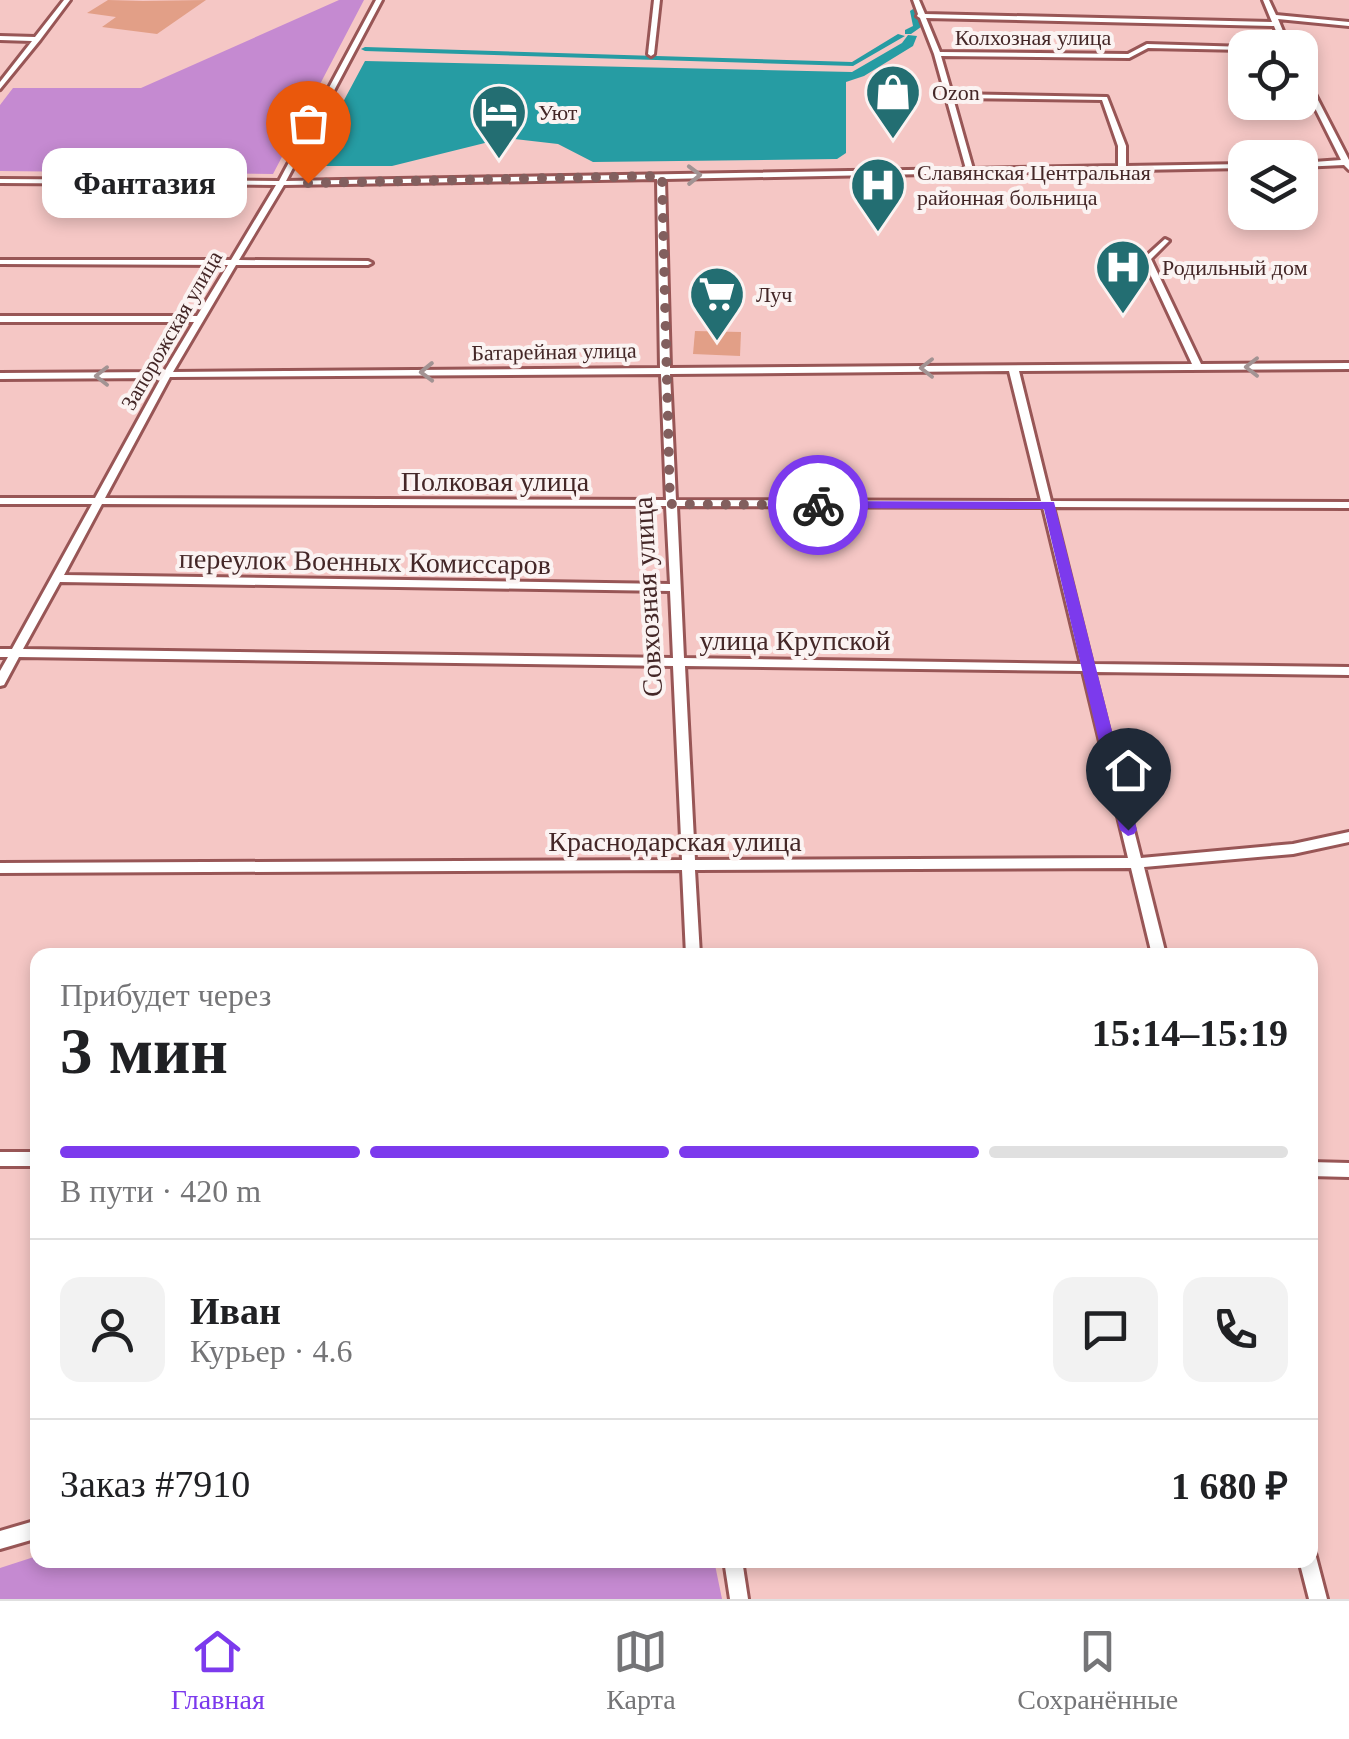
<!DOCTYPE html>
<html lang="ru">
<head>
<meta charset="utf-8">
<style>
	body { margin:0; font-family:"Times New Roman",serif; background:#f2f2f2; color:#202124; height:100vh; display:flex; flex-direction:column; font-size:38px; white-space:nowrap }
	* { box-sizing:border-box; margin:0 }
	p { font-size:32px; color:#757577 }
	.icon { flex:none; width:55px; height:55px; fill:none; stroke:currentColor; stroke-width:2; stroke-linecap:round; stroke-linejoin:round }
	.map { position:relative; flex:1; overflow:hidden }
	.sheet { position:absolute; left:30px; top:948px; width:1288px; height:620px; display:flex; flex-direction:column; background:#fff; border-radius:20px; box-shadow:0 5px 15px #0003 }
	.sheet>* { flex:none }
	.tools { position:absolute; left:1228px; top:30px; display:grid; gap:20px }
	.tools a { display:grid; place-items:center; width:90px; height:90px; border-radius:20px; background:#fff; box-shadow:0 5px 15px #0003; font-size:50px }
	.pin { position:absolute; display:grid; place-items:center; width:85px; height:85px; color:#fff; margin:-102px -42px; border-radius:50% 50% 50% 0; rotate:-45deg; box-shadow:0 0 10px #0007 }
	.pin .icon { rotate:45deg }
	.courier { position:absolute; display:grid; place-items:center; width:100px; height:100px; margin:-50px; border:8px solid #7c3aed; border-radius:50%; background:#fff; color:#222; box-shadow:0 2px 12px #0007 }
	.bubble { position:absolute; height:70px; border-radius:20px; background:#fff; box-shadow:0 5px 15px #0003; font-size:32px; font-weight:600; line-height:70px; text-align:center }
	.overview em { font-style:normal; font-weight:600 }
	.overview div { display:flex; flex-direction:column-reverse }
	.overview { display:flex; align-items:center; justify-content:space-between; height:170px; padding:0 30px }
	h1 { font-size:65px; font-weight:600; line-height:75px }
	.bar { display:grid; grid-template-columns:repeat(4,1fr); gap:15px 10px; align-content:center; height:120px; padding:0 30px }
	.bar i { height:12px; border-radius:8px; background:#e0e0e0 }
	.bar .current { background:#7c3aed }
	.bar p { grid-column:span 4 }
	.line { display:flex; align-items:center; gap:25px; padding:0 30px; border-top:2px solid #e0e0e0 }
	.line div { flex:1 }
	.round { display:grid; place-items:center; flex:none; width:105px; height:105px; border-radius:20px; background:#f2f2f2 }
	.tabs { display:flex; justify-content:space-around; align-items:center; height:140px; border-top:2px solid #e0e0e0; background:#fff; font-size:28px; color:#757577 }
	.tabs a { display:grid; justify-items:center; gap:5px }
	.tabs .current { color:#7c3aed }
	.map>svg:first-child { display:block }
</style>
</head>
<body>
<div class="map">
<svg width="1349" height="1599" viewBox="0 0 1349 1599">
	<rect width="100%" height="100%" fill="#f5c7c5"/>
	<!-- green -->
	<g fill="#c58ad1">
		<polygon points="339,0 364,0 273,174 0,171 0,105 13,88 141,88"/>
		<polygon points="37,1556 38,1560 714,1560 722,1599 0,1599 0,1568"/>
	</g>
	<!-- water -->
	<polygon fill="#269ca3" points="908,35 917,36 913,46 864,76 846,82 846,153 837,159 593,162 558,144 505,138 392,166 327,166 311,162 365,61 852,72 902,43"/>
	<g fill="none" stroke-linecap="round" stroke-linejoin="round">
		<!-- canal -->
		<g fill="#269ca3" fill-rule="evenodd">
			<polygon points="913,9 916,11 921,27 911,34 905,34 905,30 913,26 910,11"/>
			<polygon points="898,34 905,36 853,66 365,51 361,49 365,47 852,62"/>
		</g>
	</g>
	<!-- building -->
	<g fill="#e29f87">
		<polygon points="108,0 143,1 206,0 157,34 102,27 116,17 87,13"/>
		<polygon points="245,193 239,206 164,205 170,194"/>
		<polygon points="695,331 741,332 740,356 693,354"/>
	</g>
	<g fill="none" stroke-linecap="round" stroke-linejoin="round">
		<!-- minor casing -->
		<g stroke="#985656" stroke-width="6">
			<g id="minor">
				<polygon points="64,0 70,0 40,40 0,89 0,82 32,41 0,40 0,36 35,37"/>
				<path d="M376,0H382L286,181L966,169L934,54L920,18L917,16L918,14L913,0H919L925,14L1272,22L1263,0H1269L1276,15L1349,22V26L1278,19L1290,48H1283L1274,26L926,18L940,52L1128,54L1147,44L1247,47L1245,50L1148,48L1129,58L941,56L952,94L1107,97L1126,146V166L1245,164V168L665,179L670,368L1192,364L1143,259L1165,239L1169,241L1151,259L1201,364L1349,363V369L1019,371L1051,501L1349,502V508L1053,507L1092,664L1349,667V675L1094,672L1141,858L1293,844L1349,832V842L1293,854L1144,867L1166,955H1152L1131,868L695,870L700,955H686L682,870L0,873V863L682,860L673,666L19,657L4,685L0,686V671L8,657H0V649H12L92,504H0V498H95L161,378L0,379V373L164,372L194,322H0V316H197L228,265L0,264V260H231L276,185L0,183V179L279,181ZM953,98L1102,100L1118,146V166L973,169ZM657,179L660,368L173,372L236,265H368L372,263L368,261L239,260L284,185ZM1009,371L1041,501L676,500L670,374ZM661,374L666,500L105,498L170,377ZM102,504L666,506L670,584L64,575ZM677,506L1043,507L1081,664L684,658ZM60,582L670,591L673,658L23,649ZM685,666L1083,671L1128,858L695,860Z"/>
				<polygon points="654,0 660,0 654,54 651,56 648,54"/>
				<polygon points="1300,69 1303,71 1349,160 1349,170 1344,165 1300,167 1300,163 1341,160 1300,78"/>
				<rect x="0" y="1152" width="38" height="14"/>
				<polygon points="1310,1162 1349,1163 1349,1177 1310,1176"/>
				<polygon points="38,1520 38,1538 0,1549 0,1531"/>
				<polygon points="1310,1552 1315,1553 1327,1599 1309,1599 1299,1560 1310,1560"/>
				<polygon points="724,1560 742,1560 748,1599 730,1599"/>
			</g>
		</g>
		<!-- minor -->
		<use href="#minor" fill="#fff" fill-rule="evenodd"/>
	</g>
	<!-- one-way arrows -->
	<defs><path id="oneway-chevron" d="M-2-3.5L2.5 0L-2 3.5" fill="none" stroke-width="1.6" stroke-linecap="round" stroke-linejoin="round" transform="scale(2.5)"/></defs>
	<g stroke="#a29393">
		<use href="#oneway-chevron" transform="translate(694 175) rotate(-1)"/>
		<use href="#oneway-chevron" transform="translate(1252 367) rotate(180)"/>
		<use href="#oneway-chevron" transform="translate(927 368) rotate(180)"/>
		<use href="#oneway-chevron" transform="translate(427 372) rotate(179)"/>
		<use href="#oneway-chevron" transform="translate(102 376) rotate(180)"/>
	</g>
	<!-- route -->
	<polygon fill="#7c3aed" points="818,501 1054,502 1137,830 1134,834 1128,836 1120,830 1044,509 813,508 813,502"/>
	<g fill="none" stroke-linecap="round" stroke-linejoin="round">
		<!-- done -->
		<polyline stroke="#825f5e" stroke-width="10" stroke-dasharray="0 18" points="308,183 662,176 670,504 818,505"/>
	</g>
	<!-- icons -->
	<defs>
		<g id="shop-pin" transform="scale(2.875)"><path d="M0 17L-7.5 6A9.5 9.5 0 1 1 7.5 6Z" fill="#236e72" stroke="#fbf3f2"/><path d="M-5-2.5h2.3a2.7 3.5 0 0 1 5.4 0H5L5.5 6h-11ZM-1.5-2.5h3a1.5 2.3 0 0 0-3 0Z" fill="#fff"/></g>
		<g id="hotel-pin" transform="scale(2.875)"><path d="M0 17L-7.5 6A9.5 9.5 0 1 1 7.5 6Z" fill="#236e72" stroke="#fbf3f2"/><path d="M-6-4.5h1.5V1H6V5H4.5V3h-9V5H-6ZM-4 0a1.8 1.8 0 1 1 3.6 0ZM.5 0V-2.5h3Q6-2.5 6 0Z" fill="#fff"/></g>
		<g id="hospital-pin" transform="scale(2.875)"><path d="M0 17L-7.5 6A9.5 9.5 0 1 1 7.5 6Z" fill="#236e72" stroke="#fbf3f2"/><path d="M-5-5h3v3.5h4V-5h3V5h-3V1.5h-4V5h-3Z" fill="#fff"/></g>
		<g id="supermarket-pin" transform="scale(2.875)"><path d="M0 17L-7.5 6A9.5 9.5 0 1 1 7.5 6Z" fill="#236e72" stroke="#fbf3f2"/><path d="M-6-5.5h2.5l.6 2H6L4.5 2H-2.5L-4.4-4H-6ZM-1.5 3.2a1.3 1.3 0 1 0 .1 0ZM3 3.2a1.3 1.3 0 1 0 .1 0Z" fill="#fff"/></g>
	</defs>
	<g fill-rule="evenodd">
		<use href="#shop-pin" x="893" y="92"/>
		<use href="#hotel-pin" x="499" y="112"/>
		<use href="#hospital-pin" x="878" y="185"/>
		<use href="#hospital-pin" x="1123" y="267"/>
		<use href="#supermarket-pin" x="717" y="294"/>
	</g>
	<g text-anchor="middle" stroke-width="8" stroke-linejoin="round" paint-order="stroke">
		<!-- far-street labels -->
		<g font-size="22" fill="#442727" stroke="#fbf3f2">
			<text x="1033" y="45">Колхозная улица</text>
			<text transform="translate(171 330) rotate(-60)" y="8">Запорожская улица</text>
			<text transform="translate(554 351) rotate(-1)" y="8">Батарейная улица</text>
		</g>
		<!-- far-poi labels -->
		<g font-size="22" fill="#442727" stroke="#fbf3f2" text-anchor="start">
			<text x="932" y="100">Ozon</text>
			<text x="538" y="120">Уют</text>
			<text x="917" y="180">Славянская Центральная<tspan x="917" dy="25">районная больница</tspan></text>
			<text x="1162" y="275">Родильный дом</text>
			<text x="756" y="302">Луч</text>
		</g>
		<!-- street labels -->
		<g font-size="28" fill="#442727" stroke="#fbf3f2">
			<text x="495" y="491">Полковая улица</text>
			<text transform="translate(365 561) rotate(1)" y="10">переулок Военных Комиссаров</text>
			<text transform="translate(647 597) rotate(-93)" y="10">Совхозная улица</text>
			<text x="795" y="650">улица Крупской</text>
			<text x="675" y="851">Краснодарская улица</text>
		</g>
	</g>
</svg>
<div class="tools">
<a><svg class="icon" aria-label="locate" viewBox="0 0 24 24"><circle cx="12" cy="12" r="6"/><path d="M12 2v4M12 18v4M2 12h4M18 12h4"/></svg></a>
<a><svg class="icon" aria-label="layers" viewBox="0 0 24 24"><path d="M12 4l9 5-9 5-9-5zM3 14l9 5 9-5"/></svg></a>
</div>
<div class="pin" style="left:308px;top:183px;background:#ea580c"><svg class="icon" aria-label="bag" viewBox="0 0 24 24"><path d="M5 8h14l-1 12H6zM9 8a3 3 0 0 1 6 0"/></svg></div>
<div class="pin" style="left:1128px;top:830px;background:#1f2937"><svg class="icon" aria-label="home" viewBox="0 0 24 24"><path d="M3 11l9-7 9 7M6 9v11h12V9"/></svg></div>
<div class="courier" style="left:818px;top:505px"><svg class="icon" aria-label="bike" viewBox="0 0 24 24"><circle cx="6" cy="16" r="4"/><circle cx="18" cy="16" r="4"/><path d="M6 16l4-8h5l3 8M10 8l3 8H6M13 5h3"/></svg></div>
<div class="bubble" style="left:42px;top:148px;width:205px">Фантазия</div>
<section class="sheet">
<div class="overview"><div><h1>3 мин</h1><p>Прибудет через</p></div><em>15:14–15:19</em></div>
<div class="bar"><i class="current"></i><i class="current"></i><i class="current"></i><i></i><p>В пути · 420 m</p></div>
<div class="line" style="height:180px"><a class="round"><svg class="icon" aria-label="person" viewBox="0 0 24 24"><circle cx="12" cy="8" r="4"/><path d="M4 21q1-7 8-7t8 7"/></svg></a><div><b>Иван</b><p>Курьер · 4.6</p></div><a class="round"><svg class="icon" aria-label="chat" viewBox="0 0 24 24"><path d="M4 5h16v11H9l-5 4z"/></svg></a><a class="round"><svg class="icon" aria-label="phone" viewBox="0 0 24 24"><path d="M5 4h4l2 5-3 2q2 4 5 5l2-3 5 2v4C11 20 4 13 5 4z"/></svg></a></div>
<div class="line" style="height:130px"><div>Заказ #7910</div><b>1 680 ₽</b></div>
</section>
</div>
<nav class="tabs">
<a class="current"><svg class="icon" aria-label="home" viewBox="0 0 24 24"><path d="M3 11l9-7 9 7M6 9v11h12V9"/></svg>Главная</a>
<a><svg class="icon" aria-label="map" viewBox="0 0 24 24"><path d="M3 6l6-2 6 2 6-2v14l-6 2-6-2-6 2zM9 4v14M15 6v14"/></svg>Карта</a>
<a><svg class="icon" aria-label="saved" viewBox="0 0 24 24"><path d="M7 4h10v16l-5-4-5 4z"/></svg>Сохранённые</a>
</nav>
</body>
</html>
